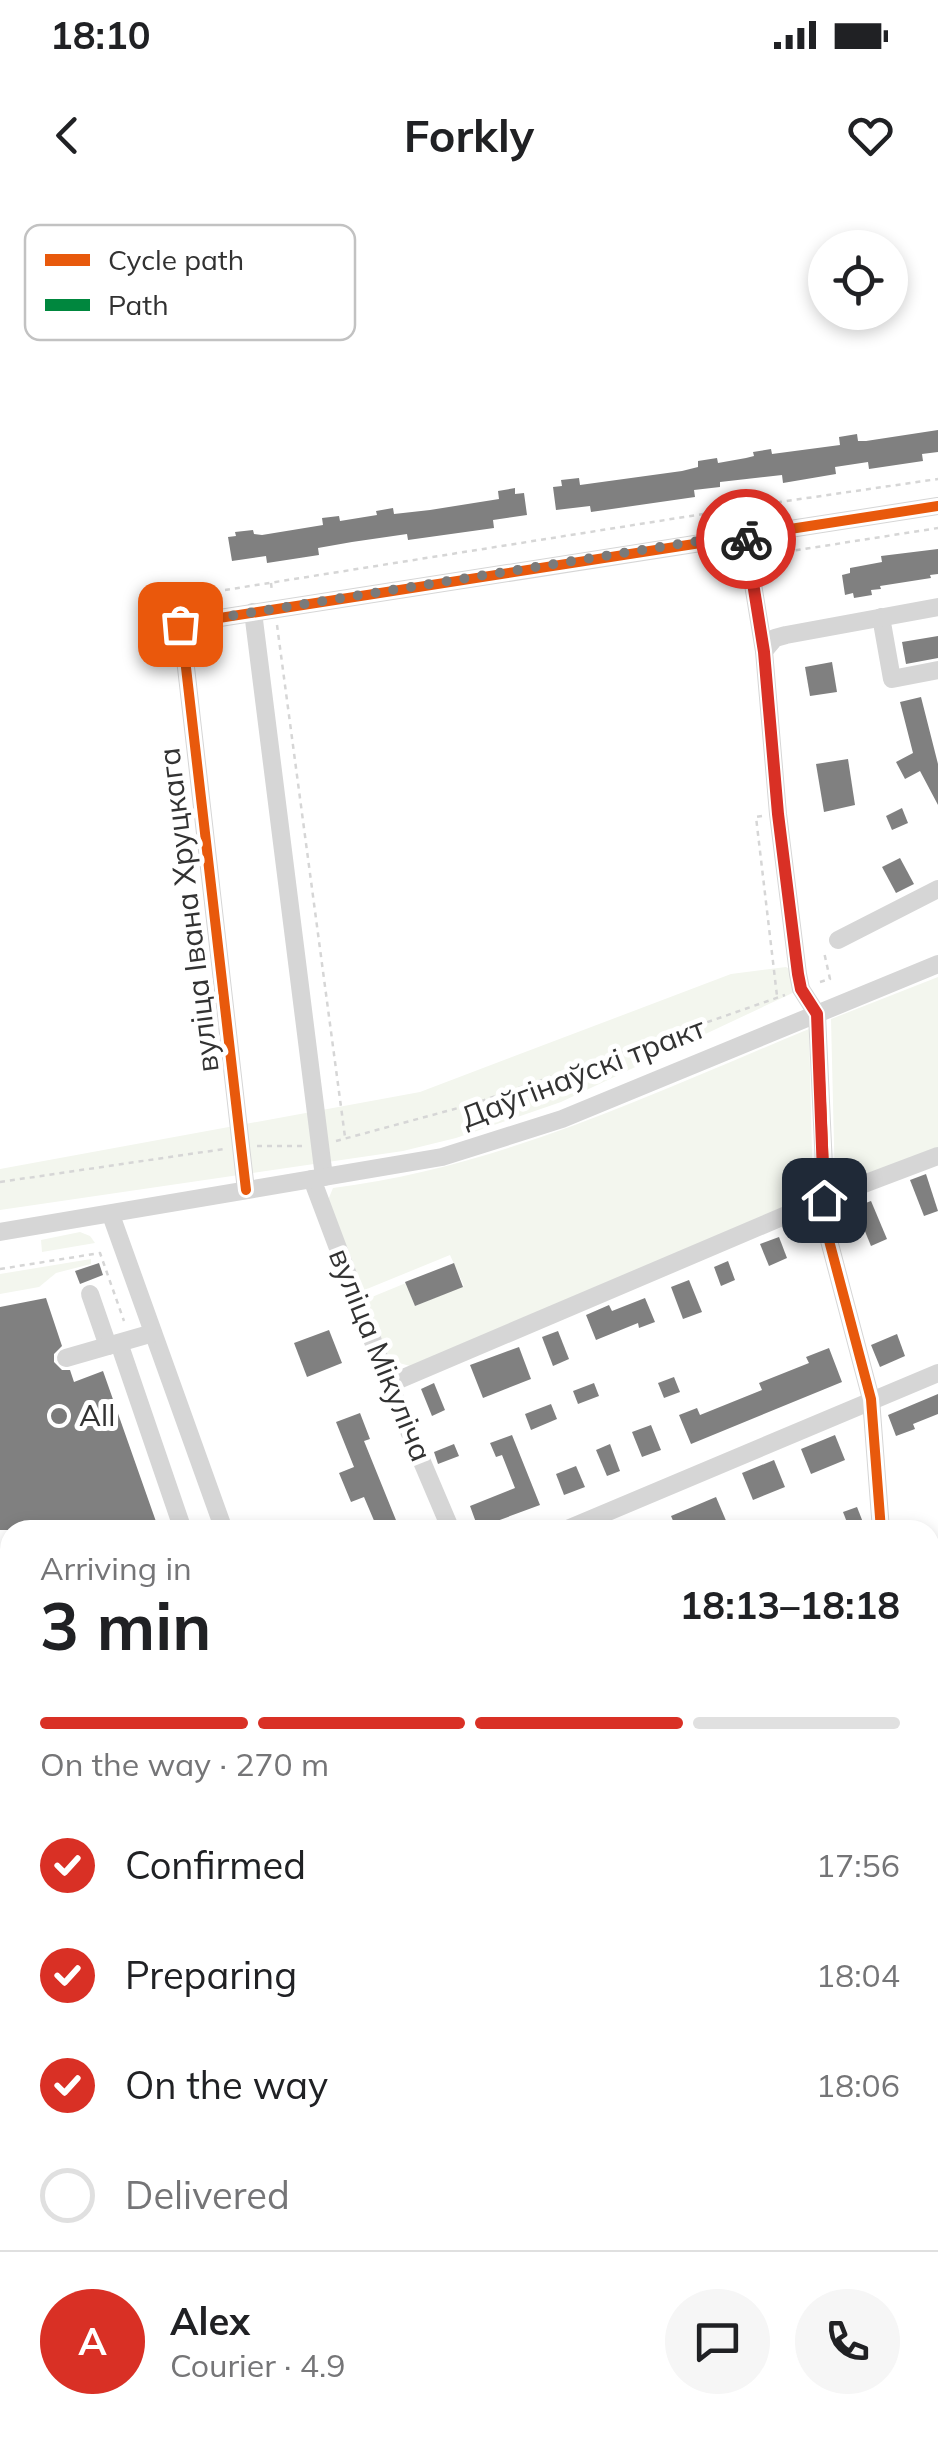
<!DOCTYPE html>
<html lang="en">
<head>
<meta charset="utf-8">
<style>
	body { margin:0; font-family:Mulish,sans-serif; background:#f6f6f6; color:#202124; height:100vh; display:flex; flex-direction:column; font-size:38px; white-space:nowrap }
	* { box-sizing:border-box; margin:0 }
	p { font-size:32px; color:#757577 }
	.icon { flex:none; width:55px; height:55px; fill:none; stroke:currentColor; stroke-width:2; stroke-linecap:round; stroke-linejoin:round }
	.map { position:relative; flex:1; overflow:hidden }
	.drawer { position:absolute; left:0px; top:1320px; width:940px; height:932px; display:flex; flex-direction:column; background:#fff; border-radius:30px 30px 0 0; box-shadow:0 5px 15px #0003 }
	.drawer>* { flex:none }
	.tools { position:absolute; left:808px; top:30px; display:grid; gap:20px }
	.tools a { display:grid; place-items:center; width:100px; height:100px; border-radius:50%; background:#fff; box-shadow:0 5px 15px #0003; font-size:50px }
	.pin { position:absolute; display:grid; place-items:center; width:85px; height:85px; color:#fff; margin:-42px; border-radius:20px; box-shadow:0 5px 15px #0006 }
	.courier { position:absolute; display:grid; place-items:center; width:100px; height:100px; margin:-50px; border:8px solid #d93025; border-radius:50%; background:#fff; color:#222; box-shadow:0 2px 12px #0007 }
	.overview em { font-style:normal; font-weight:700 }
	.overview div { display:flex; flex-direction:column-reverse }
	.overview { display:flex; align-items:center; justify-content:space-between; height:170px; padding:0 40px }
	h1 { font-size:65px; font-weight:700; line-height:75px }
	.bar { display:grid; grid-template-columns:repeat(4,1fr); gap:15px 10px; align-content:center; height:120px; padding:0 40px }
	.bar i { height:12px; border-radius:8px; background:#e0e0e0 }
	.bar .active { background:#d93025 }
	.bar p { grid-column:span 4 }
	.line { display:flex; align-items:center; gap:25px; padding:0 40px; border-top:2px solid #e0e0e0 }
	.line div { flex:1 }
	.round { display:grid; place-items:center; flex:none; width:105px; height:105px; border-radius:52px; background:#f6f6f6 }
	ol { padding:0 40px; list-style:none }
	li { display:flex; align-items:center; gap:30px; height:110px }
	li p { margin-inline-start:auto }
	li .icon { padding:10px; border-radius:50%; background:#d93025; color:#fff; stroke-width:4 }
	li:last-child { color:#757577 }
	li i { width:55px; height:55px; border:5px solid #e0e0e0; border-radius:50% }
	.status { display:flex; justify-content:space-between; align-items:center; height:70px; padding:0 50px; background:#fff; direction:ltr }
	.status svg { height:28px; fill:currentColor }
	header { display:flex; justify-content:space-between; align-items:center; height:130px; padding:0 40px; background:#fff; font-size:45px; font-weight:700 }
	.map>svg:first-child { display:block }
</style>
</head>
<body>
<div class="status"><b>18:10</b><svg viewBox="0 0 49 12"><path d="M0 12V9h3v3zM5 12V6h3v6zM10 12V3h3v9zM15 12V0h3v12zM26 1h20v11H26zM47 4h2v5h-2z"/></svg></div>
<header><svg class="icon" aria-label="back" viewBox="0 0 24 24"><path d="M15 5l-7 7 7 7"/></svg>Forkly<svg class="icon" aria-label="heart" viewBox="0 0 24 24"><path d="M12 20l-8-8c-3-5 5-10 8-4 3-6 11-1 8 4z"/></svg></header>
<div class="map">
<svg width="938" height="2251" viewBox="0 0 938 2251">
	<rect width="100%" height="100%" fill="#fff"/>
	<!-- green -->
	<g fill="#f3f6ee">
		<polygon points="786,767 798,774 801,789 561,902 456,938 403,951 0,1010 0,969 420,892 731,774"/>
		<polygon points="938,777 938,948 835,987 831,819"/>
		<path d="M809,829L813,995L414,1167L388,1160L367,1099L406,1083L415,1106L464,1086L450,1055L362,1091L328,1000L333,988C501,967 654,893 809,829Z"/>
		<polygon points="80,1032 90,1036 95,1043 42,1052 41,1040"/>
		<polygon points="91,1059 91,1064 56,1073 39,1087 0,1094 0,1074"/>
		<polygon points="0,1528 10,1532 10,1573 0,1569"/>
		<polygon points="938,1796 938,1870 930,1867 930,1797"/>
		<polygon points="583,2242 586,2251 64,2251 62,2243"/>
	</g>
	<!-- building -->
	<g fill="#808080">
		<polygon points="938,230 938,252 922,254 923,261 869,269 868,262 835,267 836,274 783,283 782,275 720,282 720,287 694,290 695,297 591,312 590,306 556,310 553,287 562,286 561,280 579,278 580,285 682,271 698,267 698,261 717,258 718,263 746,258 754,256 753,252 771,249 772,254 840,245 839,237 857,234 858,241 866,241"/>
		<polygon points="515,288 515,294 524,293 527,315 493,320 494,328 408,340 407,334 352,342 318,348 319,355 267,363 266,356 232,361 228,337 236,336 235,332 253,330 254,334 262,335 323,325 322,318 339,316 340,321 377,315 376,311 393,308 394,314 430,310 499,299 498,291"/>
		<polygon points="938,349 938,374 930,375 931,378 880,386 881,389 871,390 872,395 854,398 853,393 845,395 842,375 850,373 850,368 882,362 881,356"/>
		<polygon points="938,436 938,458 906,464 902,442"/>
		<polygon points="832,462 837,492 810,496 805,467"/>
		<polygon points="921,497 938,564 938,605 920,571 905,579 896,562 913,553 900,502"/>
		<polygon points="848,559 855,605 824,612 816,564"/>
		<polygon points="902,608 908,623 892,630 886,616"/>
		<polygon points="900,658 914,684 896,693 882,667"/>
		<polygon points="926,974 938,1011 924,1016 910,980"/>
		<polygon points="871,1001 887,1039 871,1046 855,1007"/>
		<polygon points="779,1037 787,1058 769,1066 760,1044"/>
		<polygon points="728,1061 735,1080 721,1086 714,1067"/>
		<polygon points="99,1063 103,1075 80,1084 75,1071"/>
		<polygon points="454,1063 463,1087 415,1106 405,1082"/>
		<polygon points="689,1080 702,1112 683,1119 671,1087"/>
		<polygon points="46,1098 62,1146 54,1154 54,1162 62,1170 70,1170 74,1182 103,1171 159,1330 0,1330 0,1107"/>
		<polygon points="645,1098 655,1122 639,1128 638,1123 596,1140 586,1115 609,1105 612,1111"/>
		<polygon points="329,1130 342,1163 307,1177 294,1143"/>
		<polygon points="558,1131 569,1159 553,1166 542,1137"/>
		<polygon points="897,1134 905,1156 880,1167 871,1145"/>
		<polygon points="519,1147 531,1179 483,1198 470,1165"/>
		<polygon points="829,1148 842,1182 691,1244 679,1215 697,1208 700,1215 762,1190 759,1183 809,1163 806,1157"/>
		<polygon points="674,1177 680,1192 664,1198 658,1183"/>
		<polygon points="434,1183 445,1210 432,1216 421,1189"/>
		<polygon points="594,1183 599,1196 578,1204 573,1191"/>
		<polygon points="938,1194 938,1214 913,1224 915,1229 896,1236 888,1215"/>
		<polygon points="551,1204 557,1219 531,1230 525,1214"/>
		<polygon points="360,1213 370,1239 364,1241 400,1330 378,1330 364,1297 351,1302 339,1273 354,1267 336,1222"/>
		<polygon points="651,1225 661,1250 642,1257 632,1232"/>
		<polygon points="512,1235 540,1305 478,1328 470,1306 515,1288 502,1255 496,1257 490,1243"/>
		<polygon points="835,1235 845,1260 811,1274 801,1249"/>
		<polygon points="454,1244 459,1256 438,1264 434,1252"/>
		<polygon points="610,1244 620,1271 607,1276 596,1250"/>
		<polygon points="774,1260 785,1287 753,1300 742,1273"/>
		<polygon points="576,1266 585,1287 564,1295 556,1274"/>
		<polygon points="716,1297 730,1330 677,1330 671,1316"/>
		<polygon points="857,1307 866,1330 850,1330 843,1312"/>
	</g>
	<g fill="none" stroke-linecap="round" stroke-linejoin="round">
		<!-- path -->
		<g stroke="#d6d6d6" stroke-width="2.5" stroke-dasharray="5 5" stroke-linecap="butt">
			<polyline points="767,313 766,304 938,279"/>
			<polyline points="766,355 938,328"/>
			<polyline points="271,383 272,392"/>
			<polyline points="225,390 766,304"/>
			<polyline points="277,425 345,937"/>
			<polyline points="762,616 756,617 777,796"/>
			<polyline points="820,782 830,779 824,752"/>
			<polyline points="336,941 473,904 785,795"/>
			<polyline points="257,946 304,946"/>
			<polyline points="0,982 224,949"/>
			<polyline points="0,1069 100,1053 124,1121"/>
			<polyline points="0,1556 10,1560"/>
			<polyline points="930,1711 938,1711"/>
		</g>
		<!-- minor -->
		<g stroke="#d6d6d6" stroke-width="18">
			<polyline points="745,336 764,451 778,614 798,774 801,789 817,814 827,1033 871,1199 881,1330"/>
			<polyline points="253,412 324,977"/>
			<polyline points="881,417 892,479 938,470"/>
			<polyline points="764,451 775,438 786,435 938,407"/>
			<polyline points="838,740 938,689"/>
			<polyline points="312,979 389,1184 451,1330"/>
			<polyline points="246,990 181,424 938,306"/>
			<polyline points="111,1015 224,1330"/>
			<polyline points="0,1032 442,957 562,919 938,764"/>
			<polyline points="90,1094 108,1146"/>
			<polyline points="119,1143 183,1330"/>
			<polyline points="66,1158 153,1133"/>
			<polyline points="389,1184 824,999 938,956"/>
			<polyline points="565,1330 938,1173"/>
			<polyline points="930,1402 938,1398"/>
			<polyline points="0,1414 10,1418"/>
		</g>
		<!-- major -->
		<g stroke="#c9c9c9" stroke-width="20">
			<polyline points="0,1588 10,1591"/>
			<polyline points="0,1635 10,1638"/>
			<polyline points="930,1740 938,1740"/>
			<polyline points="930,1778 938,1778"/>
			<polyline points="930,1877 938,1880"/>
			<polyline points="930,1902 938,1905"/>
		</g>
		<!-- quiet -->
		<g stroke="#00873e" stroke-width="8" stroke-dasharray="15 8" stroke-linecap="butt">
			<polyline points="0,1660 10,1665"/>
			<polyline points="930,1915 938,1919"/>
		</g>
		<!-- cycleway casing -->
		<g stroke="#fff" stroke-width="16">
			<g id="cycleway">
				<polyline points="745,336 764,451 778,614 798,774 801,789 817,814 827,1033 871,1199 881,1330"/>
				<polyline points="246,990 181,424 938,306"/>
			</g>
		</g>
		<!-- cycleway -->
		<use href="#cycleway" stroke="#e8590c" stroke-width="10"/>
	</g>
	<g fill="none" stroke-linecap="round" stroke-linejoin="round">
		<!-- done -->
		<polyline stroke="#7a7a7a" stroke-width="10" stroke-dasharray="0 18" points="180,424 698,341 745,336 746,339"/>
		<!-- route -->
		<polyline stroke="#d93025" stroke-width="12" points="746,339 764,452 778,614 798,774 801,789 817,814 824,1000"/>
	</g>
	<!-- markers -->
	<circle fill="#7a7a7a" stroke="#fff" stroke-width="4" cx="59" cy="1216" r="10"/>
	<g text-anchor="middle" stroke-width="10" stroke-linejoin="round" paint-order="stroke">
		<!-- street labels -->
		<g font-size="30" fill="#323232" stroke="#fff">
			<text transform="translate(189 710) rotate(-97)" y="10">вуліца Івана Хруцкага</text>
			<text transform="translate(583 873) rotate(-21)" y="10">Даўгінаўскі тракт</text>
			<text transform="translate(380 1155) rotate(68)" y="10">вуліца Мікуліча</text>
		</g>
		<!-- poi labels -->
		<g font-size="30" fill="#323232" stroke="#fff" text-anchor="start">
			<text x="79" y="1226">All</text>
		</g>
	</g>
	<!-- legend -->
	<rect x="25" y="25" width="330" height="115" rx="15" fill="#fff" stroke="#c2c2c2" stroke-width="2.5"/>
	<rect x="45" y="54" width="45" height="12" fill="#e8590c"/>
	<rect x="45" y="99" width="45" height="12" fill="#00873e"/>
	<g font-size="28" fill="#323232">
		<text x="108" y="70">Cycle path</text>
		<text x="108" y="115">Path</text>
	</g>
</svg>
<div class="tools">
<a><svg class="icon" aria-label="locate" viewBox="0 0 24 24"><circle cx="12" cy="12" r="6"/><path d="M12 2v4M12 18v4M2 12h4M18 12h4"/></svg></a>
</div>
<div class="pin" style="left:180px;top:424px;background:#ea580c"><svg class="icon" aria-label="bag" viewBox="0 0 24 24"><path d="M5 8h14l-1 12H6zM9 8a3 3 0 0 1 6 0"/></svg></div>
<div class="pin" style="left:824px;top:1000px;background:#1f2937"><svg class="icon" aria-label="home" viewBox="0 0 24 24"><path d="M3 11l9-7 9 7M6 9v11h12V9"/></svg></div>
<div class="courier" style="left:746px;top:339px"><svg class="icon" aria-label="bike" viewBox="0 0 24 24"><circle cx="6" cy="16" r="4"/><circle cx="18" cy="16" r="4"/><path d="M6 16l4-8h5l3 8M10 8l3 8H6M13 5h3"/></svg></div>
<section class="drawer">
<div class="overview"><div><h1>3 min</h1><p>Arriving in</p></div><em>18:13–18:18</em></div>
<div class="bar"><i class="active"></i><i class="active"></i><i class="active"></i><i></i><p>On the way · 270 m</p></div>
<ol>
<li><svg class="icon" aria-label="check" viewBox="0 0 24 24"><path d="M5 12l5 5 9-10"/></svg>Confirmed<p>17:56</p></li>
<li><svg class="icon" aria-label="check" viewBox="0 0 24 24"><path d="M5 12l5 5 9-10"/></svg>Preparing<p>18:04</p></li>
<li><svg class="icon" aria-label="check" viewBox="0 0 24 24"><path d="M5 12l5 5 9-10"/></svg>On the way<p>18:06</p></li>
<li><i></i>Delivered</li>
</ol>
<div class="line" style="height:180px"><b class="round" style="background:#d93025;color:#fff">A</b><div><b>Alex</b><p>Courier · 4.9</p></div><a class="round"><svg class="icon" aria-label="chat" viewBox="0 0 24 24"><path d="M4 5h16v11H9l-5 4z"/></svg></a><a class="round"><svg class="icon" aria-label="phone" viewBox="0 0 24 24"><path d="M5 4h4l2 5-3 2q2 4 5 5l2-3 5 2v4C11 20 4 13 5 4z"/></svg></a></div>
</section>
</div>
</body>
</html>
